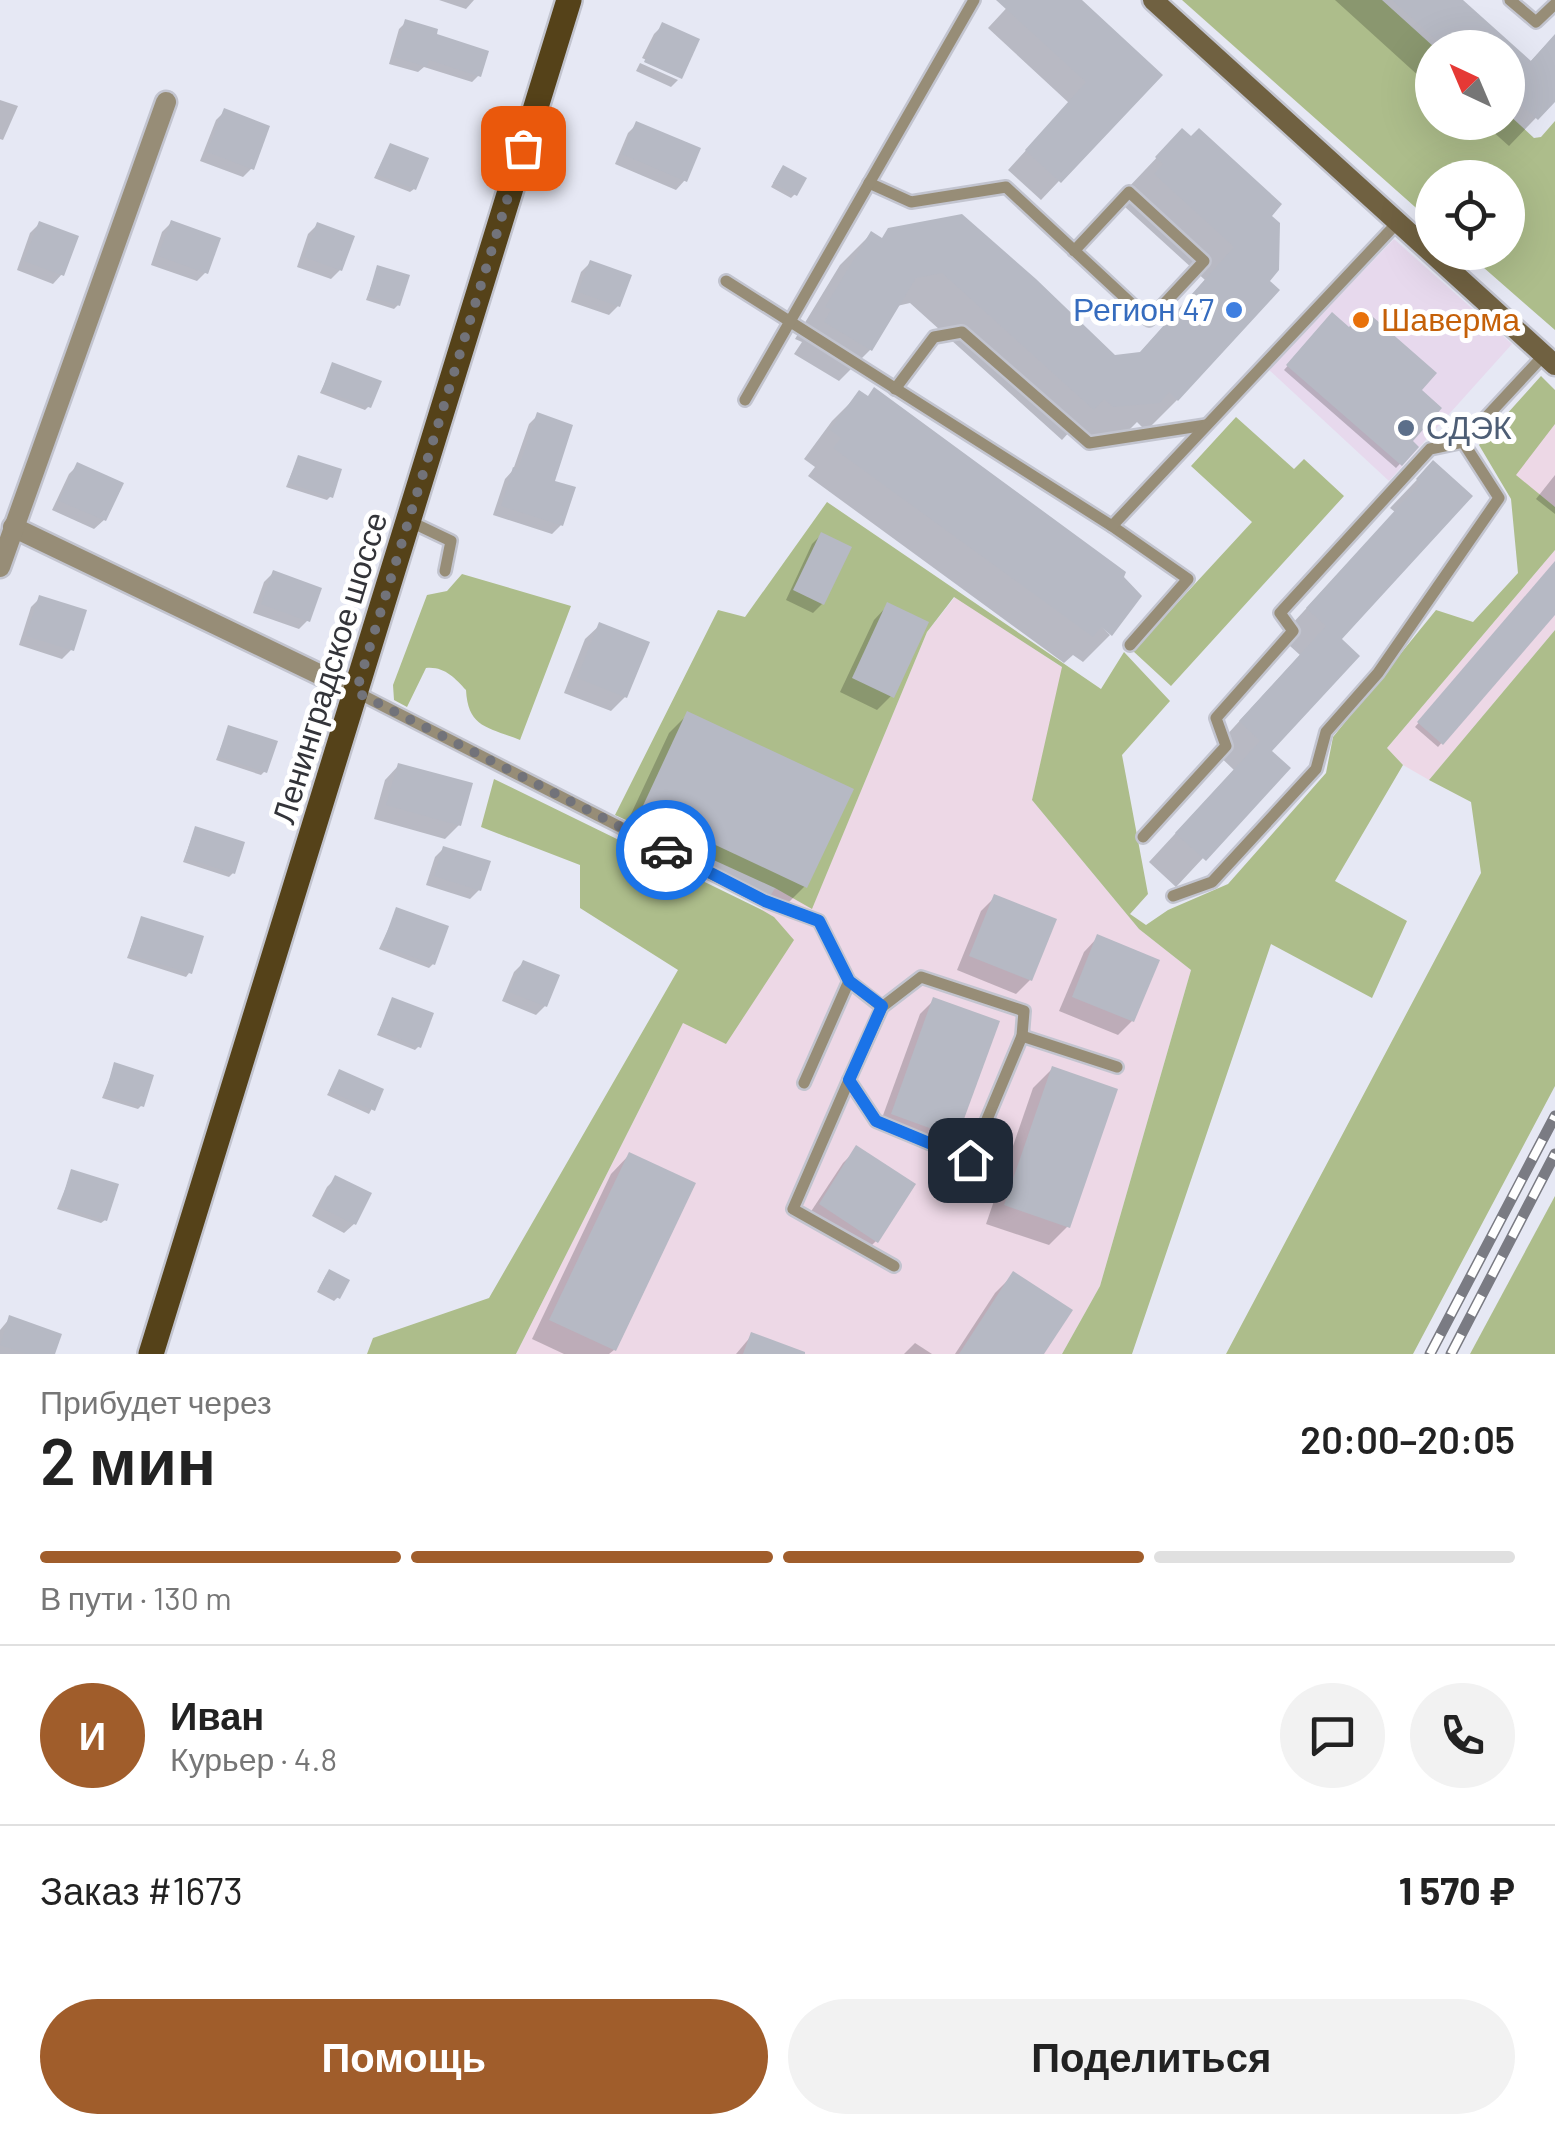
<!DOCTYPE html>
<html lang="ru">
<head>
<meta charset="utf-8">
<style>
	body { margin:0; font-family:Barlow,sans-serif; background:#f2f2f2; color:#222; height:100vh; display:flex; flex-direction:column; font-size:38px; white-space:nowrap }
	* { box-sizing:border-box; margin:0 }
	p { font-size:32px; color:#767676 }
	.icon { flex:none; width:55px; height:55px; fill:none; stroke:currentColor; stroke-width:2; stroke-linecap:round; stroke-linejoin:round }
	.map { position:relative; height:1354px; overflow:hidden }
	.side { display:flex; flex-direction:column; background:#fff; flex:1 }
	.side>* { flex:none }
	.needle { width:65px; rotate:316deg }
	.controls { position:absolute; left:1415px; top:30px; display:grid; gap:20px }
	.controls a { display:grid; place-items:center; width:110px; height:110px; border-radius:50%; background:#fff; box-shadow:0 10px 40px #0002; font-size:50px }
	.pin { position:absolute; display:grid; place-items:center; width:85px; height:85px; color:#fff; margin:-42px; border-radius:20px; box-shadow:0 5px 15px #0006 }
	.courier { position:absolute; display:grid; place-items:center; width:100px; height:100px; margin:-50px; border:8px solid #1a73e8; border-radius:50%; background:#fff; color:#222; box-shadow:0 2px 12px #0007 }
	.overview em { font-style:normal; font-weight:600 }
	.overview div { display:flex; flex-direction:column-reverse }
	.overview { display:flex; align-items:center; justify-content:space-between; height:170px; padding:0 40px }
	h1 { font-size:65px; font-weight:600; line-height:75px }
	.bar { display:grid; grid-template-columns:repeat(4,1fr); gap:15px 10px; align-content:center; height:120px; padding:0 40px }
	.bar i { height:12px; border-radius:8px; background:#e0e0e0 }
	.bar .active { background:#a05d2b }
	.bar p { grid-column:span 4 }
	.line { display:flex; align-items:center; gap:25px; padding:0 40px; border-top:2px solid #e0e0e0 }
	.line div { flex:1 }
	.round { display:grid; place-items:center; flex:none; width:105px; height:105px; border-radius:52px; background:#f2f2f2 }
	.cta { display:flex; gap:20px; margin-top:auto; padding:20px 40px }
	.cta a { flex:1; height:115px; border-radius:60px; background:#a05d2b; color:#fff; font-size:40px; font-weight:600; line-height:115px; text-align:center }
	.cta a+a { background:#f2f2f2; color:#222 }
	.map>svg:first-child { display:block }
</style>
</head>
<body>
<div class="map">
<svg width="1555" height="1354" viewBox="0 0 1555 1354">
	<rect width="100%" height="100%" fill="#e6e8f4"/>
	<!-- commercial -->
	<polygon fill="#e7d9ed" points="1394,239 1512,344 1389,481 1268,369"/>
	<!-- industrial -->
	<g fill="#edd8e6">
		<polygon points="1554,422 1555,424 1555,507 1515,475"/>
		<polygon points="1555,550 1555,630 1429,780 1403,765 1387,748"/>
		<polygon points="955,597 1063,668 1032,800 1139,929 1191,970 1100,1286 1062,1354 516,1354 683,1023 774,917 762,910 775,888 812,908 927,632"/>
	</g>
	<!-- green -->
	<g fill="#adbd8b">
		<polygon points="1182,0 1382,0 1434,47 1432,122 1508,122 1508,114 1534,138 1541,137 1555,121 1555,330 1467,253 1508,252 1508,178 1432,178 1432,222"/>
		<polygon points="1541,376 1555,390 1555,424 1516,475 1555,507 1555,550 1387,748 1403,765 1335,881 1407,921 1372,998 1271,944 1132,1354 1062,1354 1100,1286 1191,970 1139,929 1032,800 1062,667 954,597 927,632 812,909 775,888 615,815 718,610 745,617 827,502 1101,689 1124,652 1170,701 1122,755 1148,894 1130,914 1146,925 1168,910 1228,884 1326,773 1333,737 1436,610 1473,622 1518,573 1511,499 1479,445"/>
		<polygon points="1236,417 1294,469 1304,459 1344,496 1171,686 1133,651 1252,522 1191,466"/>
		<path d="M462,574L571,606L520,740C488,727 468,728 466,690C455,678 444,666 426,668L407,707L394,700L393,685L427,595L447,591Z"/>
		<polygon points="1555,630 1555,1086 1413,1354 1226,1354 1481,873 1471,802 1429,780"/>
		<polygon points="494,779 762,910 774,917 794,940 726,1044 683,1023 516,1354 367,1354 373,1338 489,1298 678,970 580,908 580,865 481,827"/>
		<polygon points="1555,1196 1555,1354 1470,1354"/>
	</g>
	<!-- shadow -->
	<g fill="#0003">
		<polygon points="439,0 474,0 466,9"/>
		<polygon points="1014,0 1078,0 1159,75 1041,200 1008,170 1069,103 988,28"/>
		<polygon points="1335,0 1459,0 1529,63 1555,35 1555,98 1509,146 1482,122 1508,122 1508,48 1432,48 1432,88"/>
		<polygon points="406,22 434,36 479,75 472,82 424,67 418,72 389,64 399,29"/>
		<polygon points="663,25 680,75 642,58 654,34"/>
		<polygon points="640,63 678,80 671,87 636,71"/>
		<polygon points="0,100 18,106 3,140 0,139"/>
		<polygon points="225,111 252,168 243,177 200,161 216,120"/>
		<polygon points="637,124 685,180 676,190 615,164 628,133"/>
		<polygon points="1182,131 1268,216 1177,400 1146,431 1137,422 1126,433 1081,438 1072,429 1062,440 910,303 897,306 870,350 839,381 794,354 802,342 795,339 840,265 871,234 1114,358 1138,355 1205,280 1125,207 1134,197 1126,190"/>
		<polygon points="390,146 414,189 410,192 374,178"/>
		<polygon points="780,171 795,194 791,198 771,187"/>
		<polygon points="171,223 206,272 197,281 151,265 162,232"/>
		<polygon points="39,224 62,274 53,284 17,270 30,233"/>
		<polygon points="317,225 340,270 331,279 297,267 308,234"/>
		<polygon points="590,263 618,306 609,315 571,302 581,272"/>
		<polygon points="378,268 398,305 394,309 366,300"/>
		<polygon points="1332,316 1418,390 1409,441 1416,447 1396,468 1284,370"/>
		<polygon points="333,365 369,406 365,410 320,393"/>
		<polygon points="860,393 1110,635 1083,662 1073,655 1064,663 808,476 815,467 804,459 832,421"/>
		<polygon points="538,415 561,525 552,534 493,515 505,479 513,470 529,424"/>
		<polygon points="298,458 331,496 327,500 286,487"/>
		<polygon points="1433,463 1338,639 1268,751 1287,768 1176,887 1149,862 1234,770 1213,750 1300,655 1280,637 1395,512 1390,508"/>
		<polygon points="78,465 120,484 104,520 94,529 52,510 69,474"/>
		<polygon points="1555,475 1555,514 1536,499"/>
		<polygon points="821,535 822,604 813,613 786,600 812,544"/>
		<polygon points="1555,564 1555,611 1438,747 1415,727"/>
		<polygon points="273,573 308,620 299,629 253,613 264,582"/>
		<polygon points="40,598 71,650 62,659 19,645 31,607"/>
		<polygon points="888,605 891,696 877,710 840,692 874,620"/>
		<polygon points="600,625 625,697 611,711 564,693 585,639"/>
		<polygon points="688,714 805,886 786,905 624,829 669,733"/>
		<polygon points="229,727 265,771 261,775 216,760"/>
		<polygon points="399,765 459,825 445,839 374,819 385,780"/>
		<polygon points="195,829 233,873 229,877 183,862"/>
		<polygon points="444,848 479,890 470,899 426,885 435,857"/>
		<polygon points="995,897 1030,980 1016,994 957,970 981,911"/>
		<polygon points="397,910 433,964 429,968 379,949"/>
		<polygon points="142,919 189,973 186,977 127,958"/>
		<polygon points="1098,937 1132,1021 1118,1035 1059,1011 1084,952"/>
		<polygon points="523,963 545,1006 536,1015 502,1001 514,972"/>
		<polygon points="393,1000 419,1046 415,1050 377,1035"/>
		<polygon points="934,1000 955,1137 941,1151 878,1129 920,1014"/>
		<polygon points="115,1065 142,1105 138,1109 102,1098"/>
		<polygon points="1052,1069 1068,1226 1049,1245 986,1224 1033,1088"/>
		<polygon points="340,1072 381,1091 369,1114 327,1095"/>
		<polygon points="857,1149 876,1241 862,1255 806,1219 843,1163"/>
		<polygon points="630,1154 614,1350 609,1354 564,1354 532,1339 611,1174"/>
		<polygon points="72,1172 105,1220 101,1223 57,1209"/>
		<polygon points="336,1178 369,1194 354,1224 344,1233 312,1216 327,1187"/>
		<polygon points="1014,1274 1041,1354 955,1354 995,1293"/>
		<polygon points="326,1275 338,1297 334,1301 317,1292"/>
		<polygon points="10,1318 52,1354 0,1354 0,1330"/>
		<polygon points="752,1335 800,1354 736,1354"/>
		<polygon points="915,1343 932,1354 904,1354"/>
	</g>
	<!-- building -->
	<g fill="#b6b9c4">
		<polygon points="996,0 1082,0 1163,75 1061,183 1025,150 1086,82"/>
		<polygon points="1392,0 1463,0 1531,61 1555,34 1555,102 1538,120 1508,93 1508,48 1445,48"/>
		<polygon points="405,19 438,29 437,34 489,51 481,77 429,60 427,67 394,57"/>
		<polygon points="662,22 700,39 682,79 644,62"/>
		<polygon points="224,108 270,126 254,170 207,152"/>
		<polygon points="636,121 701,148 687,182 622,154"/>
		<polygon points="1182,128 1191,136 1199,128 1282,204 1272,216 1280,223 1279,270 1270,281 1280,290 1178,401 1169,392 1160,403 1113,407 1104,399 1094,410 942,273 916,278 872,351 824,322 831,310 825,307 871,231 882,238 888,228 962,214 1036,279 1115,355 1140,352 1234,247 1154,174 1163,164 1155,157"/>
		<polygon points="390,143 429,158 416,190 376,174"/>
		<polygon points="783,165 807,178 797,196 773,183"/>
		<polygon points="171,220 221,238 208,274 158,256"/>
		<polygon points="39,221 79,236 64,276 24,261"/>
		<polygon points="317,222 355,236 342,271 304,257"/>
		<polygon points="590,260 632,275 620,307 578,292"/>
		<polygon points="377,265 410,275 400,306 368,296"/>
		<polygon points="1365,310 1437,373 1422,390 1442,408 1413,441 1419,447 1402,466 1286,365 1332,312 1349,327"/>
		<polygon points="332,362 382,381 371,408 322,390"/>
		<polygon points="874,387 1126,572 1124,577 1142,596 1112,636 1101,627 1093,637 833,448 841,438 830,430 859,390 868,396"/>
		<polygon points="537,412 573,425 555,481 576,487 563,526 501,506 513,467 518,469"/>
		<polygon points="298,455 342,469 333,498 288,483"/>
		<polygon points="1433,460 1473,496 1342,639 1360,656 1272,751 1291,768 1206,861 1175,833 1260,741 1239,721 1326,626 1306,608 1420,483 1416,479"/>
		<polygon points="77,462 124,483 106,521 59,501"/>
		<polygon points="821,532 852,547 824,605 793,590"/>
		<polygon points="1555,561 1555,615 1443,745 1417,722"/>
		<polygon points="273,570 322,588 310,622 261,604"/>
		<polygon points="39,595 87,610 74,651 26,636"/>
		<polygon points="887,602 929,622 894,698 852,678"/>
		<polygon points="599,622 650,642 627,698 577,678"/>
		<polygon points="687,711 854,789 807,888 641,810"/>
		<polygon points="228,725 278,741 267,773 218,756"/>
		<polygon points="398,763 473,783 461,826 386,805"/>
		<polygon points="195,826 245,842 235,874 185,858"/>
		<polygon points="443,846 491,861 481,891 434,876"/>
		<polygon points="994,894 1057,919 1032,981 969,956"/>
		<polygon points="396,907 449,926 435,965 382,946"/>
		<polygon points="141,916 204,936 192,974 129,954"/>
		<polygon points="1097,934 1160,960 1134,1022 1072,997"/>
		<polygon points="523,960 560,975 547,1007 509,992"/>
		<polygon points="392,997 434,1013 421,1048 379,1031"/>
		<polygon points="933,997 1000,1021 957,1138 891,1114"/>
		<polygon points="114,1062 154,1075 144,1107 105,1095"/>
		<polygon points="1052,1066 1118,1089 1070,1228 1004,1205"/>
		<polygon points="339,1069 384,1089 375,1111 329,1091"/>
		<polygon points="856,1145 916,1184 878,1243 819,1204"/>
		<polygon points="629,1152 696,1183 616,1351 549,1320"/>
		<polygon points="71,1169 119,1184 107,1221 60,1206"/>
		<polygon points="335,1175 372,1193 356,1225 319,1207"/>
		<polygon points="329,1269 350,1280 340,1299 319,1288"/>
		<polygon points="1013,1271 1073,1310 1044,1354 959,1354"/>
		<polygon points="9,1315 62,1334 55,1354 26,1354 0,1345"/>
		<polygon points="751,1332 805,1352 805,1354 743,1354"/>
	</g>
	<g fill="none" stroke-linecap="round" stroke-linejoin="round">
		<!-- lane casing -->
		<g stroke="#c2c4cf" stroke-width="16">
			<g id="lane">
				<polyline points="1510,0 1536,22 1555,4"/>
				<polyline points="869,183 911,202 1006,187 1149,320 1204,261 1129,192 1074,251"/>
				<polyline points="726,281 1112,526 1188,579 1130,645"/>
				<polyline points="895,389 934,337 962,332 1089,443 1206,425"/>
				<polyline points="745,400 974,0"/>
				<polyline points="409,521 451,541 445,571"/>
				<polyline points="1112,526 1398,222"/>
				<polyline points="356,692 765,901 819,921 849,981 882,1007"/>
				<polyline points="1143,837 1226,746 1216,718 1293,631 1280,613 1430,449 1463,442 1544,355"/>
				<polyline points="1173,896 1212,882 1316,769 1326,732 1378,673 1499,498 1463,442"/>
				<polygon points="921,977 1024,1011 1022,1036 970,1160 876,1121 849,1080 882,1007"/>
				<polyline points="1022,1036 1117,1067"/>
				<polyline points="849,1080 793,1209 894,1266"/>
				<polyline points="804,1083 849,981"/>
			</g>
		</g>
		<!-- street casing -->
		<g stroke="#c2c4cf" stroke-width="25">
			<g id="street">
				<polyline points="13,527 356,692"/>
				<polyline points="0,567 166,102"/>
			</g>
		</g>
		<!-- secondary casing -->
		<g stroke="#c2c4cf" stroke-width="25">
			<polyline id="secondary" points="1153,0 1555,365"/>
		</g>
		<!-- primary casing -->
		<g stroke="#c2c4cf" stroke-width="30">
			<polyline id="primary" points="151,1354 569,0"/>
		</g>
		<!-- lane -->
		<use href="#lane" stroke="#978d77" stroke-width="11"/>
		<!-- street -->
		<use href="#street" stroke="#978d77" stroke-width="20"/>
		<!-- secondary -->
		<use href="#secondary" stroke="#706141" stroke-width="20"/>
		<!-- primary -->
		<use href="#primary" stroke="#554219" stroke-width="25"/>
		<!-- rail casing -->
		<g stroke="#7a7b83" stroke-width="11">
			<g id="rail">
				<polyline points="1430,1354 1555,1116"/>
				<polyline points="1451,1354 1555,1154"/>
			</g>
		</g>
		<!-- rail -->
		<use href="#rail" stroke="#fff" stroke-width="8" stroke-dasharray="22" stroke-linecap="butt"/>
	</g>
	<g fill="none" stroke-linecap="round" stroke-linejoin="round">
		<!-- done -->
		<polyline stroke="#72737a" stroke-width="10" stroke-dasharray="0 18" points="523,148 356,692 666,850"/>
		<!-- route -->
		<polyline stroke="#1a73e8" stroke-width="12" points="666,850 765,901 819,921 849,981 882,1006 849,1080 876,1121 970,1160"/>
	</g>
	<!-- markers -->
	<circle fill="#3f7fe0" stroke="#fff" stroke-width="4" cx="1234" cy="310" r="10"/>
	<circle fill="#e8710a" stroke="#fff" stroke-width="4" cx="1361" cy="320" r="10"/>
	<circle fill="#5c6f8a" stroke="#fff" stroke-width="4" cx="1406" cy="428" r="10"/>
	<g text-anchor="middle" stroke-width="10" stroke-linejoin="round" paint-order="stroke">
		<!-- shop labels -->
		<g font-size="32" fill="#366cbe" stroke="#fff" text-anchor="end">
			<text x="1214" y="321">Регион 47</text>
		</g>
		<!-- food labels -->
		<g font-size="32" fill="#c56008" stroke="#fff" text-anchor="start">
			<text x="1381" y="331">Шаверма</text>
		</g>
		<!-- service labels -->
		<g font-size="32" fill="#4e5e75" stroke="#fff" text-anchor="start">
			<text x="1426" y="439">СДЭК</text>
		</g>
		<!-- street labels -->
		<g font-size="32" fill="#333439" stroke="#fff">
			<text transform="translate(330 668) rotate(-73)" y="11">Ленинградское шоссе</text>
		</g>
	</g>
</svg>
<div class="controls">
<a><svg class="needle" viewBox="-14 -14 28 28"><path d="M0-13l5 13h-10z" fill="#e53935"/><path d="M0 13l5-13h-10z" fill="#767676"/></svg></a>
<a><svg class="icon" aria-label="locate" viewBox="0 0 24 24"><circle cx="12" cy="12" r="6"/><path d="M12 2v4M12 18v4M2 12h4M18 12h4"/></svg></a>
</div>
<div class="pin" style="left:523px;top:148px;background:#ea580c"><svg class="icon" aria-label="bag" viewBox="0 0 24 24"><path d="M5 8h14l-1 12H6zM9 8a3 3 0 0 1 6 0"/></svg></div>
<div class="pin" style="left:970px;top:1160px;background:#1f2937"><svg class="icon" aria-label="home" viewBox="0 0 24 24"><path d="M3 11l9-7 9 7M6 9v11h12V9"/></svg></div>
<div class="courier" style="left:666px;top:850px"><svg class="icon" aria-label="car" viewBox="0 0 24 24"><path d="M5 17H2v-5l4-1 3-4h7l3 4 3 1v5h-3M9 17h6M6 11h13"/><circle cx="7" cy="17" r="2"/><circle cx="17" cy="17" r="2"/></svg></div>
</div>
<section class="side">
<div class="overview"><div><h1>2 мин</h1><p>Прибудет через</p></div><em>20:00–20:05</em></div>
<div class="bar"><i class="active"></i><i class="active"></i><i class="active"></i><i></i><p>В пути · 130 m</p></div>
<div class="line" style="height:180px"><b class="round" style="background:#a05d2b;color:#fff">И</b><div><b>Иван</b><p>Курьер · 4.8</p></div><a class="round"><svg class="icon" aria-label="chat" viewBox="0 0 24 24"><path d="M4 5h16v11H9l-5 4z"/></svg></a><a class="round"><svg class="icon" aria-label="phone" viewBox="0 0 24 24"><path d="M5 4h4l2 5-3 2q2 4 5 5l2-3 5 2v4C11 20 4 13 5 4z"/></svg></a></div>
<div class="line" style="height:130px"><div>Заказ #1673</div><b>1 570 ₽</b></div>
<div class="cta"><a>Помощь</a><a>Поделиться</a></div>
</section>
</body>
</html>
